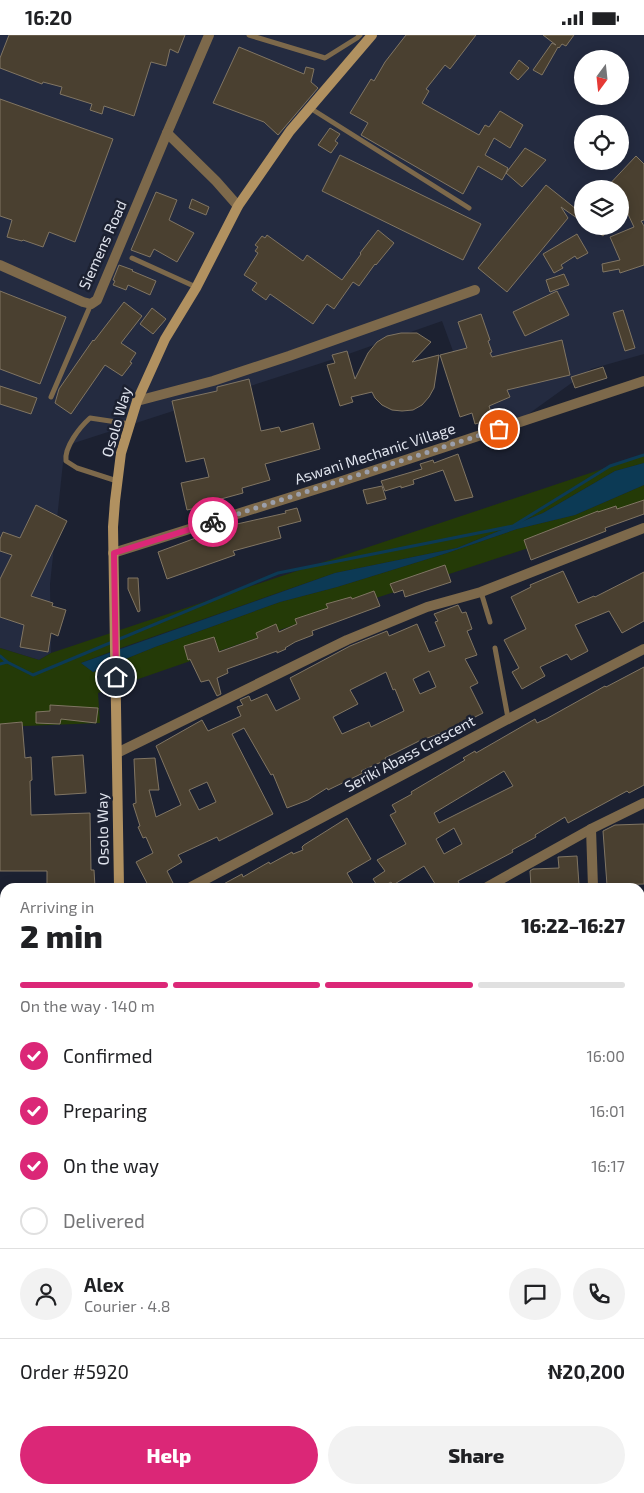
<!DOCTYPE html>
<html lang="en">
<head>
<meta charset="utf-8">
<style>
	body { margin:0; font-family:"Exo 2",sans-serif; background:#f2f2f2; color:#202124; height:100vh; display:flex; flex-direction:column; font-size:19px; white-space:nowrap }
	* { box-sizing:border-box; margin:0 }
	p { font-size:16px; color:#757577 }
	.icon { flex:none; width:28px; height:28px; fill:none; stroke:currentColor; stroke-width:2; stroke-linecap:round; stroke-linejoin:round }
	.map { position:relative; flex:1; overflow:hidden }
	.drawer { position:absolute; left:0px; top:848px; width:645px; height:611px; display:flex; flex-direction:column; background:#fff; border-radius:15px 15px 0 0; box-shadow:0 2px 12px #0003 }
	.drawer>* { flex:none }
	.needle { width:32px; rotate:195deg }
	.fabs { position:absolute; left:574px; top:15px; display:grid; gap:10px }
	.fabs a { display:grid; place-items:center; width:55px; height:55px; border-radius:50%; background:#fff; box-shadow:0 2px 12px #0003; font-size:25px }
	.pin { position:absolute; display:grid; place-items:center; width:42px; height:42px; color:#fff; margin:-21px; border:2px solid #fff; border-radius:50%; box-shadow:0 1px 5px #0007 }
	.courier { position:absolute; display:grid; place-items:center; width:50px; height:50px; margin:-25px; border:4px solid #db2777; border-radius:50%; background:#fff; color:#222; box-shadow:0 1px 6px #0007 }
	.overview em { font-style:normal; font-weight:800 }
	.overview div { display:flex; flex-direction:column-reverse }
	.overview { display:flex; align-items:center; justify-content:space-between; height:85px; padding:0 20px }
	h1 { font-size:32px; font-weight:800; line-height:38px }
	.bar { display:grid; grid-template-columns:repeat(4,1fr); gap:8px 5px; align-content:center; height:60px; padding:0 20px }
	.bar i { height:6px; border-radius:4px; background:#e0e0e0 }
	.bar .selected { background:#db2777 }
	.bar p { grid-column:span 4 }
	.line { display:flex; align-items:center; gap:12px; padding:0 20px; border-top:1px solid #e0e0e0 }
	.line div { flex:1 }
	.round { display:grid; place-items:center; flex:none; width:52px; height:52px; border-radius:26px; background:#f2f2f2 }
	ol { padding:0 20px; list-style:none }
	li { display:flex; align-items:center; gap:15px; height:55px }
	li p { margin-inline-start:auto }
	li .icon { padding:5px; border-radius:50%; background:#db2777; color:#fff; stroke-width:4 }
	li:last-child { color:#757577 }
	li i { width:28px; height:28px; border:2px solid #e0e0e0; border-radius:50% }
	.action { display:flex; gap:10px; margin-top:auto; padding:10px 20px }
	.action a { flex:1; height:58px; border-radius:30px; background:#db2777; color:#fff; font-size:20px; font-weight:800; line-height:58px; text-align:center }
	.action a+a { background:#f2f2f2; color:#202124 }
	.status { display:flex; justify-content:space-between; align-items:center; height:35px; padding:0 25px; background:#fff; direction:ltr }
	.status svg { height:14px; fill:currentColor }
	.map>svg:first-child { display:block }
</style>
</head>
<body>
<div class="status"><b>16:20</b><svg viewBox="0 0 49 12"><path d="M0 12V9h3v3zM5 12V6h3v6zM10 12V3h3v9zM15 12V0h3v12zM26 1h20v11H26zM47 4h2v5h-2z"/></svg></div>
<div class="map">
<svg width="644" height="1458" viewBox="0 0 644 1458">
	<rect width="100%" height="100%" fill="#1c2131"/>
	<!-- built -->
	<path fill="#242b40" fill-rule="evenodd" d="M0,0H644V319L591,334L487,409L442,286L337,323L74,408L63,428L50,549L51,618L39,625L0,613ZM582,24H620V61H582ZM582,89H620V126H582ZM582,154H620V191H582Z"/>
	<!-- green -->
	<polygon fill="#243a07" points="644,420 644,428 615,436 543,478 457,513 335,538 118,614 81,628 93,637 155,612 280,567 337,552 447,518 517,494 575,480 644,450 644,475 297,589 98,658 100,688 0,692 0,613 39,625 51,618"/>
	<!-- water -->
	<polygon fill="#0c3a55" points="644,428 644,450 575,480 517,494 447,518 337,552 280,567 155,612 93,637 81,628 335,538 457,513 543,478 615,436"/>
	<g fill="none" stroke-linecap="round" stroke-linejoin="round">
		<!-- stream -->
		<g stroke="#0c3a55" stroke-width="3">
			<polyline points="0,621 7,627 33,640 278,538 513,491 610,431 644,420"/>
			<polyline points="0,629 7,627"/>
		</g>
	</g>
	<!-- building -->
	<g fill="#4a4030" stroke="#807563" fill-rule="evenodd">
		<polygon points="9,0 185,0 178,18 170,14 166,31 151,27 134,81 104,71 102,79 90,75 92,69 60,59 62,52 43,47 42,49 0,33 0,23"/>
		<polygon points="406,0 476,0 450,34 445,30 426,54 429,56 422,68 479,100 485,90 489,92 500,76 523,90 510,113 494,103 485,120 508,133 506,138 525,113 546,125 522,152 506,138 502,145 478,131 463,159 361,100 368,88 350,78 371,44 374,46 385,27"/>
		<polygon points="543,0 574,0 566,11 562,9 559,13 558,12 542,40 533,35 552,8 556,10"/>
		<polygon points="239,12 304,39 306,32 314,34 311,47 318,53 278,100 264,87 213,68"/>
		<polygon points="519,25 529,33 518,45 510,38"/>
		<polygon points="0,64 113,104 75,207 49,197 43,212 23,205 22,206 7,202 12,185 0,181"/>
		<polygon points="330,93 340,99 335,106 338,108 331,118 318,110"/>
		<polygon points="340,120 481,189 463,225 322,156"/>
		<polygon points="636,121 644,129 644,185 641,186 644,191 644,230 620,238 619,234 603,237 602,229 620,225 610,202 634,192 620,162 620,154 605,154"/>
		<polygon points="546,150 581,178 577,183 561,172 568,183 507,257 478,233"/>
		<polygon points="156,157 177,165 169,185 194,198 177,227 154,214 150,222 131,215"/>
		<polygon points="192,164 209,172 206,180 189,173"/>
		<polygon points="589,191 610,191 603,201"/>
		<polygon points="378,195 394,208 376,230 375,229 359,251 353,247 334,274 327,269 313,289 270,259 266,265 252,255 257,248 244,240 258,218 255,216 258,212 255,210 262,201 265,203 267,200 303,226 307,220 342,245 361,219 360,218"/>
		<polygon points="577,199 588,218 577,224 575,221 561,230 563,233 554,238 543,219"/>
		<polygon points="119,230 133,235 132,236 156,246 150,260 128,250 126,255 113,250 115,246 113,245"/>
		<polygon points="564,239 569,250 550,257 546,245"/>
		<polygon points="0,256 66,282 40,349 0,334"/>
		<polygon points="557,256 569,280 525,301 513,277"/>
		<polygon points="124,267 142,281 121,308 136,318 130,327 132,328 122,341 105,330 71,379 55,368 59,354 93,305 94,306"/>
		<polygon points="152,273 166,284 153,299 140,289"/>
		<polygon points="623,275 635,313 625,316 613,278"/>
		<polygon points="481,279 490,305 488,306 492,317 490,318 492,322 562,305 570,340 507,355 510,362 489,371 493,384 475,389 472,378 460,382 440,320 467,313 458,287"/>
		<polygon points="401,298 417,298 431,307 412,327 439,320 434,353 429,362 422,370 413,375 402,376 392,375 382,370 375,363 372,357 351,362 353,367 340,371 327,330 335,328 332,320 347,316 355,344 368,318 377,307 387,301"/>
		<polygon points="603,332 607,343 575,353 571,342"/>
		<polygon points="249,344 261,396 279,392 281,397 313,388 320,414 265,429 270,445 242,453 243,458 210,467 210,470 187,475 181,448 209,442 204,423 186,427 172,366 217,356 217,352"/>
		<polygon points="0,351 37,363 31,379 0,369"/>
		<polygon points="458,419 473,462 455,466 443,435 413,445 414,449 401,453 401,451 385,456 381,446 422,434 420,429 433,425 434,428"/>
		<polygon points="382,451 386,464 367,469 363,455"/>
		<polygon points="644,465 644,479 605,493 606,496 531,525 524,505 598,476 598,477 616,471 617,474"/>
		<polygon points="36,470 67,486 31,561 53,568 52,571 66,575 58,601 51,598 48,617 20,612 24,590 0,582 0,544 12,520 0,516 0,504 3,497 20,503"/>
		<polygon points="297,473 301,486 278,492 281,503 233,516 235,520 167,544 158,517 228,491 286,478 285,476"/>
		<polygon points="445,530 451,547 405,562 403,555 394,558 390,549"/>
		<polygon points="563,536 578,568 594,561 595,562 644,537 644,586 622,598 609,576 575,590 588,616 571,625 567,619 540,632 545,641 522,654 512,637 519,633 504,605 526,594 511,562 531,552 530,550"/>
		<polygon points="128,543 138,543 140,576 138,577 128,554"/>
		<polygon points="374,556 380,571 312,596 313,600 295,607 285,613 286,614 277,618 277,616 227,634 228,638 217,643 221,659 217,661 209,645 201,647 190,624 188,625 184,611 214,602 219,617 258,603 256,598 276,589 279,597 297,589 295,584 328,573 326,569 351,562 352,564"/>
		<path d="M458,570L462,578L466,577L472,594L467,596L477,620L465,624L478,648L470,652L483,678L447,696L419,706L385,723L386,725L361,736L363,738L328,755L327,753L308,765L287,773L273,739L271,740L244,693L232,699L273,779L219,806L217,802L178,820L182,827L167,836L173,848L164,852H149L136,827L153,818L146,802L143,803L138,792L140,791L133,769L136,768L134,724L155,723L159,755H149L156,782L181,770L156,711L202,685L208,696L241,681L237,672L243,670L240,665L249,661L251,666L267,659L276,676L300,664L290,643L350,611L387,596L389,601L417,589L429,617L445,611L435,587L438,586L434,579ZM429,636L436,652L420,659L413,644ZM386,637L393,655L395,654L404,676L371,692L369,687L342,699L333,682L358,669L350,655ZM207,747L216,767L199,775L189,755Z"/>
		<path d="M644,632V750L629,758L627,756L568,788L565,782L535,800L536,802L512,815L513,817L458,846L459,848L451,852H437L424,831L393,850L391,847L382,852H378L373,844L385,836L377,825L406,809L390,780L396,777L392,770L412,759L411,757L465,725L463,723L475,716L476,718L535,684L537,688L546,684L605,651L606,652ZM504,736L513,751L439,788L434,778ZM454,793L462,809L444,819L436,804Z"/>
		<polygon points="50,670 98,673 96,688 61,684 60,689 36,688 36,677 50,676"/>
		<polygon points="22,687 25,723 31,722 32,745 30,746 31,780 90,778 91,835 94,835 95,852 47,852 47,836 0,836 0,689"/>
		<polygon points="83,720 86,758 55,760 52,722"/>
		<polygon points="347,783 371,824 347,838 355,852 218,852 242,839 243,842 269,827 270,829 292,817 293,819 303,815 302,812 304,810"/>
		<polygon points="644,789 644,849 607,850 603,796 615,790"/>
		<polygon points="577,821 579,850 574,851 574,852 531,852 530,836 533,834 559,833 558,822"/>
	</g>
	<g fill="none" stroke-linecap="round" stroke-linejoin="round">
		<!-- lane -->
		<g stroke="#7d694b" stroke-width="5">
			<polyline points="249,0 325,23 357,3 360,0"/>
			<polyline points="310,73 469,173"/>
			<polyline points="132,223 196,252"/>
			<polyline points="51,362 91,269"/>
			<path d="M117,446L77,433L66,426C64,412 80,392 90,383L130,389"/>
			<polyline points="481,557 490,587"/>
			<polyline points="495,613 508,683"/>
			<polyline points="467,1454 468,1458"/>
		</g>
		<!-- street -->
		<g stroke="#7d694b" stroke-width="10">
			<polyline points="209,0 167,98 216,146 238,171"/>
			<polyline points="0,230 83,267 91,269 97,265 167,98"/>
			<polyline points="137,366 213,346 289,321 475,255"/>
			<polyline points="113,518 336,448 644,346"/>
			<polyline points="117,718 347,605 427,572 481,557 644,493"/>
			<polyline points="591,794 593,852"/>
			<polyline points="191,852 508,684 644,614"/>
			<polyline points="487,852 591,794 644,768"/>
			<polyline points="0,939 5,939"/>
			<polyline points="0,1327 5,1192"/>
			<polyline points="640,1438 644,1438"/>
			<polyline points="0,1446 5,1446"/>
			<polyline points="373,1454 374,1455 393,1454"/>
			<polyline points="357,1458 374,1455"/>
		</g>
		<!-- secondary -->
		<g stroke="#b19160" stroke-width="10">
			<polyline points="119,852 113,492 115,466 121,418 137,366 165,304 196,253 238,171 290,96 372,0"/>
			<polyline points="640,1273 644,1273"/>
			<polyline points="124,1454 124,1458"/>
		</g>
	</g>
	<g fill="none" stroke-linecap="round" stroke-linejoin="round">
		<!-- done -->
		<polyline stroke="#9b9fab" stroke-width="5" stroke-dasharray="0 9" points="213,487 499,394"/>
		<!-- route -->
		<polyline stroke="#db2777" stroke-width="6" points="116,642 114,518 213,487"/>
	</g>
	<g text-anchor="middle" stroke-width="5" stroke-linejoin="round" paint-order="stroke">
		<!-- street labels -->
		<g font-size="15" fill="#dfe3ed" stroke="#1c2131">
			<text transform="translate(103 210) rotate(-66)" y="5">Siemens Road</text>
			<text transform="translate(117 387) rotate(-74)" y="5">Osolo Way</text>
			<text transform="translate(375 419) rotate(-18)" y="5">Aswani Mechanic Village</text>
			<text transform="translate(410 719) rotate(-28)" y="5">Seriki Abass Crescent</text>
			<text transform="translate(103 794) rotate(-91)" y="5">Osolo Way</text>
		</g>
	</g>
</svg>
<div class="fabs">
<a><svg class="needle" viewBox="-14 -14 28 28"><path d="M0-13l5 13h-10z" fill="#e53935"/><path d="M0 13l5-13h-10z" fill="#757577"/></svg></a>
<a><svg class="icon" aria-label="locate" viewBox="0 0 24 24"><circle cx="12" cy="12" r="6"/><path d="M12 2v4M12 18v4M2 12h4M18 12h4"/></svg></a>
<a><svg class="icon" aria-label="layers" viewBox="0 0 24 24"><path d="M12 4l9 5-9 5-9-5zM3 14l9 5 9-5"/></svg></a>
</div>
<div class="pin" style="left:499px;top:394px;background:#ea580c"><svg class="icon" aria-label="bag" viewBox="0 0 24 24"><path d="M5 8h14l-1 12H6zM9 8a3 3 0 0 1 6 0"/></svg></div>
<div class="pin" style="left:116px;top:642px;background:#1f2937"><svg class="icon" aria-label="home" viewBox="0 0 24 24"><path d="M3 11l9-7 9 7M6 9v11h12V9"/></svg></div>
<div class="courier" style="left:213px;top:487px"><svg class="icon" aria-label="bike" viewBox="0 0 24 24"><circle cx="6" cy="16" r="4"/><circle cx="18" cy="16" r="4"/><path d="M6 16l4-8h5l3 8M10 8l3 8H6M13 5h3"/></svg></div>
<section class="drawer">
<div class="overview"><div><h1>2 min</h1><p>Arriving in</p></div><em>16:22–16:27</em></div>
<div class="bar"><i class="selected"></i><i class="selected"></i><i class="selected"></i><i></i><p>On the way · 140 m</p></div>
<ol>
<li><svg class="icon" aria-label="check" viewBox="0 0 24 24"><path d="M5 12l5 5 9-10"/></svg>Confirmed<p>16:00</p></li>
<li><svg class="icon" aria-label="check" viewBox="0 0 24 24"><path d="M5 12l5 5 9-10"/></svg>Preparing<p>16:01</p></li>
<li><svg class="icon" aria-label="check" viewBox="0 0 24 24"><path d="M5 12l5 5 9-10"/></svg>On the way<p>16:17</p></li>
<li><i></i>Delivered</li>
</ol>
<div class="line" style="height:90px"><a class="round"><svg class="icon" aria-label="person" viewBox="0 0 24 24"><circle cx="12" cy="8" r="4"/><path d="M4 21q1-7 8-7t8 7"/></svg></a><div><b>Alex</b><p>Courier · 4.8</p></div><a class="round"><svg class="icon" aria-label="chat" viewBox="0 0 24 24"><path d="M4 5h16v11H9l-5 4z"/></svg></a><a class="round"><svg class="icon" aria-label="phone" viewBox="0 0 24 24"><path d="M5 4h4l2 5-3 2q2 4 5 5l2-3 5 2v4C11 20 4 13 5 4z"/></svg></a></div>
<div class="line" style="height:65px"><div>Order #5920</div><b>₦20,200</b></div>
<div class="action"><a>Help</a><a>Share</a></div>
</section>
</div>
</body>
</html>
